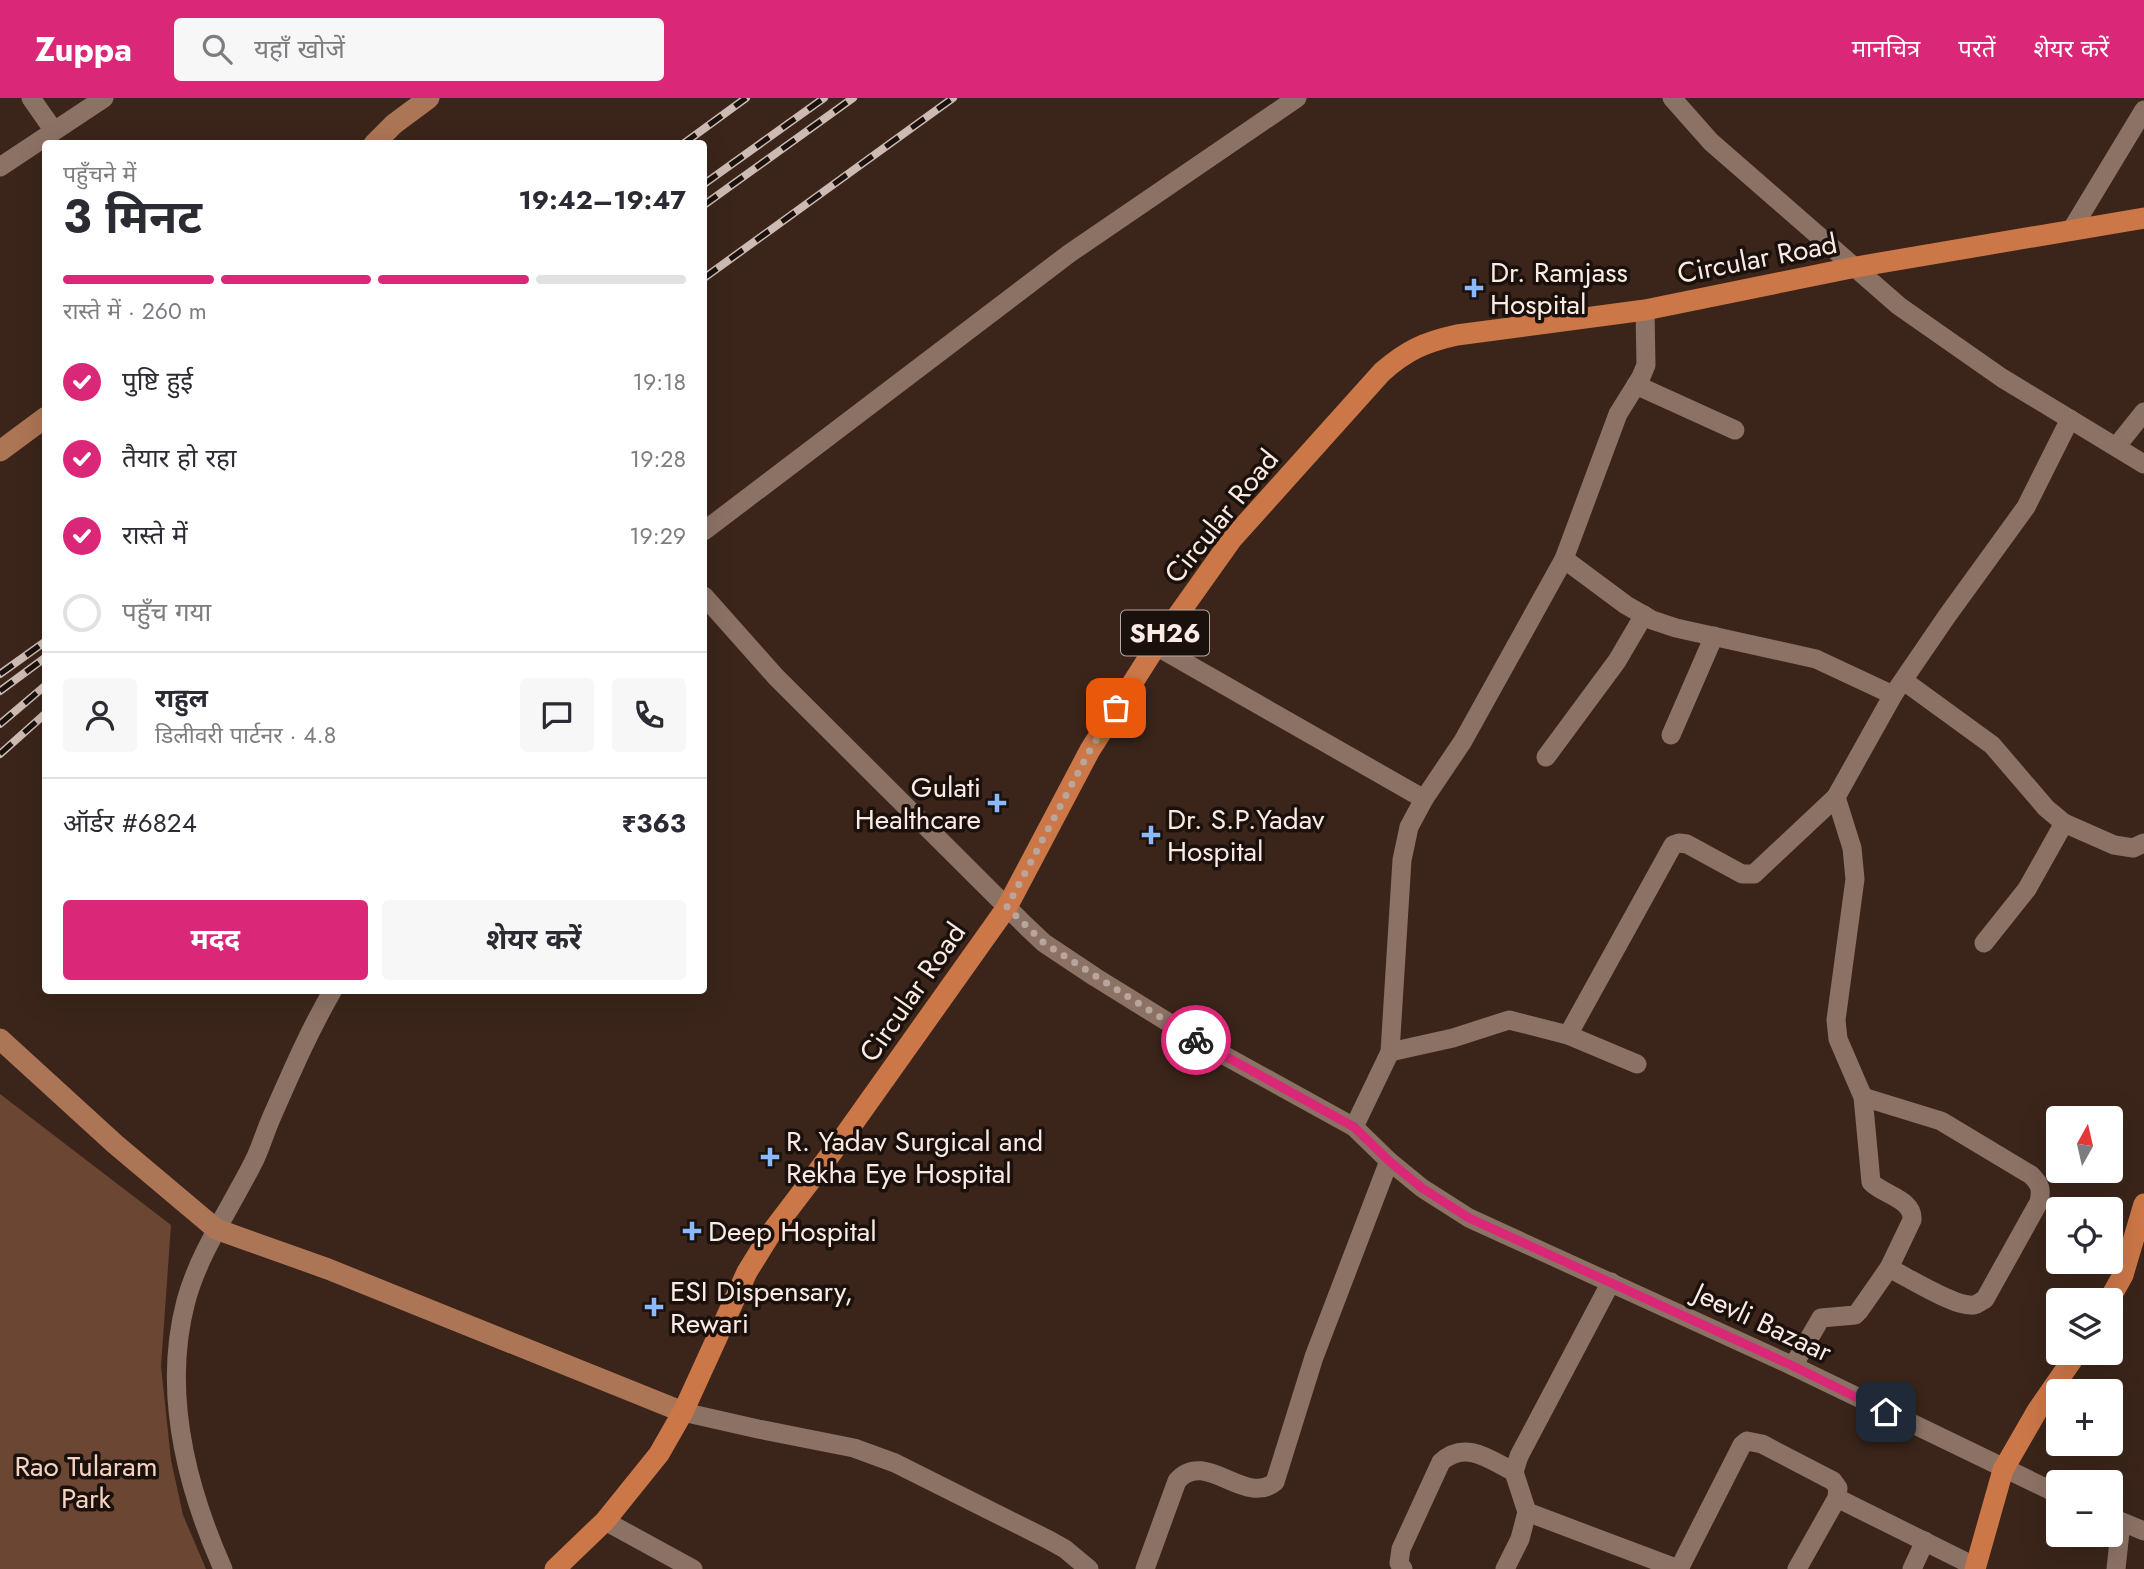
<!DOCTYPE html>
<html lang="hi">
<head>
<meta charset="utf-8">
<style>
	body { margin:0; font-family:Jost,"Noto Sans Devanagari",sans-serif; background:#f7f7f7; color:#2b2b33; height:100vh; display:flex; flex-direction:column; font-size:26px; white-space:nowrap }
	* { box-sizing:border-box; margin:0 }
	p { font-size:23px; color:#7c7c81 }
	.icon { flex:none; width:38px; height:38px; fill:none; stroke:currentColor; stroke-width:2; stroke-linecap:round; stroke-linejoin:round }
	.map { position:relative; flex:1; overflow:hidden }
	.side { position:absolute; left:42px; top:42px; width:665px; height:854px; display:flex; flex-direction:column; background:#fff; border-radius:7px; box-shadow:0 7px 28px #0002 }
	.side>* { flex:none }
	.needle { width:46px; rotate:8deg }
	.fabs { position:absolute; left:2046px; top:1008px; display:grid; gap:14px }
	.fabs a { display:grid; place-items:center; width:77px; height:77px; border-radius:7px; background:#fff; box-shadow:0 7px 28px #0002; font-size:35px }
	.pin { position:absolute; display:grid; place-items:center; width:60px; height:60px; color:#fff; margin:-30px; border-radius:14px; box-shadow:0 4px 10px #0006 }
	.courier { position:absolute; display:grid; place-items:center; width:70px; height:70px; margin:-35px; border:5px solid #db2777; border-radius:50%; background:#fff; color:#222; box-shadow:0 2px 9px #0007 }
	.head em { font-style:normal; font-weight:700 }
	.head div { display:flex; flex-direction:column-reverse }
	.head { display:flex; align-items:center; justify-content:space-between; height:119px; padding:0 21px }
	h1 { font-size:46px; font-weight:700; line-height:52px }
	.bar { display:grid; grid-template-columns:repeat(4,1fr); gap:10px 7px; align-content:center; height:84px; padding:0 21px }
	.bar i { height:9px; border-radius:5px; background:#e1e1e2 }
	.bar .selected { background:#db2777 }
	.bar p { grid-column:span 4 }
	.line { display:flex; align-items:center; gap:18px; padding:0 21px; border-top:2px solid #e1e1e2 }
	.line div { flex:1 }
	.round { display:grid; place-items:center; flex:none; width:74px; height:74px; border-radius:7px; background:#f7f7f7 }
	ol { padding:0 21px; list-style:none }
	li { display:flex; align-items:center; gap:21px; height:77px }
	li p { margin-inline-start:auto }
	li .icon { padding:7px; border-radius:50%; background:#db2777; color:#fff; stroke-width:4 }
	li:last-child { color:#7c7c81 }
	li i { width:38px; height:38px; border:4px solid #e1e1e2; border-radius:50% }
	.primary-button { display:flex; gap:14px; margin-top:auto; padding:14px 21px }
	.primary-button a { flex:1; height:80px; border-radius:7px; background:#db2777; color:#fff; font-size:28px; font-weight:700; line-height:80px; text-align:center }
	.primary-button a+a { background:#f7f7f7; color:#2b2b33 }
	header { display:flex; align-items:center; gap:42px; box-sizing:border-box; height:98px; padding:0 35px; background:#db2777; color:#fff }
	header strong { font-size:33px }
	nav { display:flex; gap:38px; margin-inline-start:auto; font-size:24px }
	.search { width:490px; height:63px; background:#f7f7f7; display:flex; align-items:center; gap:18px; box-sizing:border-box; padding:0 24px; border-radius:7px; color:#7c7c81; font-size:26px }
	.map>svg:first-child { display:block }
</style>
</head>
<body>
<header>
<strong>Zuppa</strong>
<div class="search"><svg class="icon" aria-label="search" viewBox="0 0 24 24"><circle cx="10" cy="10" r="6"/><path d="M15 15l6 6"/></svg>यहाँ खोजें</div>
<nav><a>मानचित्र</a><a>परतें</a><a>शेयर करें</a></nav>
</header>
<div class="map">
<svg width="2144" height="1471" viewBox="0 0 2144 1471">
	<rect width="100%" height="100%" fill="#3b251a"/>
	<!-- green -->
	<polygon fill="#6b4633" points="0,996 171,1127 161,1268 171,1362 183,1417 206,1471 0,1471"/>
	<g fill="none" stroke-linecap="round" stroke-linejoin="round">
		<!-- street -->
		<g stroke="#8c7265" stroke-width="19">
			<polyline points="31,0 54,33"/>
			<polyline points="1672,0 1711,44 1899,208 2002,280 2144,366"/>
			<polyline points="0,69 104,0"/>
			<polyline points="2072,131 2144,12"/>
			<polyline points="1636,287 1735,332"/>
			<polyline points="2116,349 2144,314"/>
			<polyline points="704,433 1070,155 1297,0"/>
			<polyline points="1564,461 1626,507 1652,522 1676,530 1816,561 1893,597"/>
			<polyline points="704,498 776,579 1027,829 1044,845 1095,879 1200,944 1354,1029 1389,1063 1422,1090 1469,1120 1793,1268 2058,1396"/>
			<polyline points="1156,548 1424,701"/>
			<polyline points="1904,583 1992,647 2046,710 2064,725 2114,747 2133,750 2144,745"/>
			<polyline points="1671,637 1714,538"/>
			<polyline points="1546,659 1617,563 1644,517"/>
			<polyline points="1984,845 2027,791 2064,725"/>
			<polyline points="1568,937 1673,747 1679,745 1687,746 1742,776 1754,776 1836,699 1893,597 1947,518 2026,409 2070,321"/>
			<polyline points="1390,954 1453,940 1509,922 1568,937 1637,966"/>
			<path d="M1863,999L1941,1023L2031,1077C2040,1086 2042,1091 2039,1104L1985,1201C1980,1204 1976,1208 1970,1207C1952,1207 1907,1179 1889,1170"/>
			<polyline points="1354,1029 1390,954 1402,762 1409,729 1424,701 1463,643 1564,461 1618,316 1641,279 1646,267 1645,212"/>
			<path d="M1793,1268L1821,1220L1855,1217L1859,1213L1889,1170L1912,1122C1914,1101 1883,1097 1871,1084L1863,999L1838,941L1836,922L1855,781L1852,750L1836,699"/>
			<polyline points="683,1314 758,1331 854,1350 895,1365 1049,1442 1065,1451 1089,1471"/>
			<polyline points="1527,1414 1678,1471"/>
			<polyline points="2110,1419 2144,1433"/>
			<polyline points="605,1423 693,1471"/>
			<path d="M223,1471C186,1388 162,1293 186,1203C199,1154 233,1106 255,1061C262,1046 266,1031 273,1016C291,975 310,931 333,892"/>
			<path d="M1145,1471L1177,1383C1205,1350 1245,1409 1275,1384L1314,1259L1389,1063"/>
			<path d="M1403,1471L1399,1465L1401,1451L1441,1364C1465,1342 1489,1361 1514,1374"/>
			<polyline points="1505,1471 1520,1441 1527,1414 1514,1374 1519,1358 1611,1184"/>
			<polyline points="1679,1471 1742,1347 1747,1343 1762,1346 1833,1383 1838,1390 1837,1400"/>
			<polyline points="1797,1471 1837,1400 1976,1469"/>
			<polyline points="1912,1471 1925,1443"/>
			<polyline points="2116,1471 2121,1424"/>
		</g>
		<!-- secondary -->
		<g stroke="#ac7556" stroke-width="21">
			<polyline points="374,46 394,26 429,0"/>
			<polyline points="0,353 46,319"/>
			<polyline points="0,941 115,1046 216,1131 328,1171 683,1314"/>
		</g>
		<!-- primary -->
		<g stroke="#cc7748" stroke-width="21">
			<polyline points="2109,1202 2123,1177 2144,1106"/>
			<path d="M555,1471L605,1423L659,1356L683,1314L747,1174L773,1132L840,1044L1007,809L1090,652L1156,548L1232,441L1382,274C1407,252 1425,244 1457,237L1645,212L1856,169L2144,120"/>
			<polyline points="1975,1471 2003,1372 2037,1313 2077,1255"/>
		</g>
		<!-- rail casing -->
		<g stroke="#cdbbb3" stroke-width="8">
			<g id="rail">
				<polyline points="683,46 746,0"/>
				<polyline points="704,86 824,0"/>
				<polyline points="704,107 853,0"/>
				<polyline points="704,180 953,0"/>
				<polyline points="0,576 46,543"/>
				<polyline points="0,593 46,559"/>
				<polyline points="0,626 46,587"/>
				<polyline points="0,656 46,615"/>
			</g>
		</g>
		<!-- rail -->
		<use href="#rail" stroke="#1b110c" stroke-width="5" stroke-dasharray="16" stroke-linecap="butt"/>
	</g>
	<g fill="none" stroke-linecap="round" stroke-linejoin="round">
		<!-- done -->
		<polyline stroke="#b8a69d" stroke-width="7" stroke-dasharray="0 12.6" points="1116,610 1090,652 1007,809 1044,845 1196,942"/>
		<!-- route -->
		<polyline stroke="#db2777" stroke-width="9" points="1196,942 1354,1029 1389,1063 1422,1090 1469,1120 1793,1268 1886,1314"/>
	</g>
	<!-- markers -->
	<g fill="#8bbafc" stroke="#1b110c" stroke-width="2.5">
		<path d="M1470.5 179.5h7v7h7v7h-7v7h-7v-7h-7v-7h7z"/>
		<path d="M993.5 694.5h7v7h7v7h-7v7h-7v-7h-7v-7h7z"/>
		<path d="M1147.5 726.5h7v7h7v7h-7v7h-7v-7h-7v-7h7z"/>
		<path d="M766.5 1048.5h7v7h7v7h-7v7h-7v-7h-7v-7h7z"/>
		<path d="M688.5 1122.5h7v7h7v7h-7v7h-7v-7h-7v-7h7z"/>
		<path d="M650.5 1198.5h7v7h7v7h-7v7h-7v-7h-7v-7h7z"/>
	</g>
	<g text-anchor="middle" stroke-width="7" stroke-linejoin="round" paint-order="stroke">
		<!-- shield labels -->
		<rect fill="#1b110c" stroke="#b8aaa3" stroke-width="2" x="1121" y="512.5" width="88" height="45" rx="5"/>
		<g font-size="26" font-weight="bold" fill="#fbebe4">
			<text x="1165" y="544">SH26</text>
		</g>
		<!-- street labels -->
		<g font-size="28" fill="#fbebe4" stroke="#1b110c">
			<text transform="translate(1757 160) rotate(-11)" y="10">Circular Road</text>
			<text transform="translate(1221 418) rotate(-51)" y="10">Circular Road</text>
			<text transform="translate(912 894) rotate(-55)" y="10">Circular Road</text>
			<text transform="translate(1763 1224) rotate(25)" y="10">Jeevli Bazaar</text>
		</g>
		<!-- poi labels -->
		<g font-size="28" fill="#fbebe4" stroke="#1b110c" text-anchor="start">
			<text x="1490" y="184">Dr. Ramjass<tspan x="1490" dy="32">Hospital</tspan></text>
			<text x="981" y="699" text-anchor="end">Gulati<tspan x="981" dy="32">Healthcare</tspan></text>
			<text x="1167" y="731">Dr. S.P.Yadav<tspan x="1167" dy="32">Hospital</tspan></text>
			<text x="786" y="1053">R. Yadav Surgical and<tspan x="786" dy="32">Rekha Eye Hospital</tspan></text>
			<text x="708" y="1143">Deep Hospital</text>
			<text x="670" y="1203">ESI Dispensary,<tspan x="670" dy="32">Rewari</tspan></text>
		</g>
		<!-- park labels -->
		<g font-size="28" fill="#f6d2c0" stroke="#1b110c">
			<text x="86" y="1378">Rao Tularam<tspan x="86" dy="32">Park</tspan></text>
		</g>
	</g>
</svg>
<div class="fabs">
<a><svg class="needle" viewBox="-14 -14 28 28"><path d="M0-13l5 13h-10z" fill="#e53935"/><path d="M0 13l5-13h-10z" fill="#7c7c81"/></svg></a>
<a><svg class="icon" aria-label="locate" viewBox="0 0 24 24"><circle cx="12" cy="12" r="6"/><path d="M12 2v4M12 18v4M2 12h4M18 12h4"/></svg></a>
<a><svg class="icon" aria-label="layers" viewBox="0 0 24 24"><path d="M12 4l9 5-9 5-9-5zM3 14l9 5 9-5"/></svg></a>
<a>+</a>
<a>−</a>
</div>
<div class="pin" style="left:1116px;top:610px;background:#ea580c"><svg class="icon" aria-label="bag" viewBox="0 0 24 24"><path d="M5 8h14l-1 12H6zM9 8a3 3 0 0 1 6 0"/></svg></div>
<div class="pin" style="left:1886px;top:1314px;background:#1f2937"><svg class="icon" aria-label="home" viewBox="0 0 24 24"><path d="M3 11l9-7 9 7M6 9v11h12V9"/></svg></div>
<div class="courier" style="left:1196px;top:942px"><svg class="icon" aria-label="bike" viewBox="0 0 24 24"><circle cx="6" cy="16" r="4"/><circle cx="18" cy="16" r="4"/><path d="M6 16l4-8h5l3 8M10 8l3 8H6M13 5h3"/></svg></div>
<section class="side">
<div class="head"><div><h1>3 मिनट</h1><p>पहुँचने में</p></div><em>19:42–19:47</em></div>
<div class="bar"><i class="selected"></i><i class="selected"></i><i class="selected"></i><i></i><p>रास्ते में · 260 m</p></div>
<ol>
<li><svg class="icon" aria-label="check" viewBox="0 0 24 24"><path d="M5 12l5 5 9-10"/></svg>पुष्टि हुई<p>19:18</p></li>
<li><svg class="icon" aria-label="check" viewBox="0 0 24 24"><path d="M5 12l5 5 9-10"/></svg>तैयार हो रहा<p>19:28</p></li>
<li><svg class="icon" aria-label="check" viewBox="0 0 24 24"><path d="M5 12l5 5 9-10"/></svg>रास्ते में<p>19:29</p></li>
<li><i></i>पहुँच गया</li>
</ol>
<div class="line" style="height:126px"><a class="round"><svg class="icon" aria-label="person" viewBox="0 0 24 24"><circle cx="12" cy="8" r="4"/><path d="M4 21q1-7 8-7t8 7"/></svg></a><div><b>राहुल</b><p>डिलीवरी पार्टनर · 4.8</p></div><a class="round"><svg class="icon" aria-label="chat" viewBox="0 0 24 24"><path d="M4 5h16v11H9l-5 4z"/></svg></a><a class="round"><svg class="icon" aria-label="phone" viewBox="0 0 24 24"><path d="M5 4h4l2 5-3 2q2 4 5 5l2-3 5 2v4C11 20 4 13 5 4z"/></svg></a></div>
<div class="line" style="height:91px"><div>ऑर्डर #6824</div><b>₹363</b></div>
<div class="primary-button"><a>मदद</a><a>शेयर करें</a></div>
</section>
</div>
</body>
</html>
